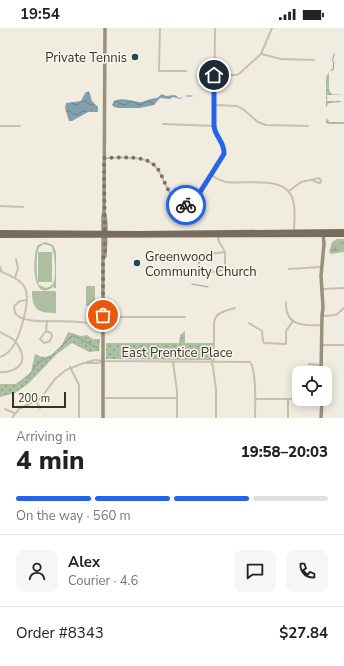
<!DOCTYPE html>
<html lang="en">
<head>
<meta charset="utf-8">
<style>
	body { margin:0; font-family:"Nunito Sans",sans-serif; background:#f6f6f6; color:#222; height:100vh; display:flex; flex-direction:column; font-size:15px; white-space:nowrap }
	* { box-sizing:border-box; margin:0 }
	p { font-size:13px; color:#767676 }
	.icon { flex:none; width:22px; height:22px; fill:none; stroke:currentColor; stroke-width:2; stroke-linecap:round; stroke-linejoin:round }
	.map { position:relative; height:390px; overflow:hidden }
	.sheet { display:flex; flex-direction:column; background:#fff; flex:1 }
	.sheet>* { flex:none }
	.buttons { position:absolute; left:292px; top:338px; display:grid; gap:8px }
	.buttons a { display:grid; place-items:center; width:40px; height:40px; border-radius:8px; background:#fff; box-shadow:0 2px 10px #0003; font-size:20px }
	.scale { position:absolute; left:12px; bottom:10px; width:54px; box-sizing:border-box; padding-left:4px; border:2px solid #37312b; border-top:0; font-size:11px; line-height:14px; white-space:nowrap; color:#37312b; -webkit-text-stroke:3px #f8f6ec; paint-order:stroke }
	.pin { position:absolute; display:grid; place-items:center; width:34px; height:34px; color:#fff; margin:-17px; border:2px solid #fff; border-radius:50%; box-shadow:0 1px 4px #0007 }
	.courier { position:absolute; display:grid; place-items:center; width:40px; height:40px; margin:-20px; border:3px solid #2563eb; border-radius:50%; background:#fff; color:#222; box-shadow:0 1px 5px #0007 }
	.summary em { font-style:normal; font-weight:800 }
	.summary div { display:flex; flex-direction:column-reverse }
	.summary { display:flex; align-items:center; justify-content:space-between; height:68px; padding:0 16px }
	h1 { font-size:26px; font-weight:800; line-height:30px }
	.bar { display:grid; grid-template-columns:repeat(4,1fr); gap:6px 4px; align-content:center; height:48px; padding:0 16px }
	.bar i { height:5px; border-radius:3px; background:#e0e0e0 }
	.bar .current { background:#2563eb }
	.bar p { grid-column:span 4 }
	.line { display:flex; align-items:center; gap:10px; padding:0 16px; border-top:1px solid #e0e0e0 }
	.line div { flex:1 }
	.round { display:grid; place-items:center; flex:none; width:42px; height:42px; border-radius:8px; background:#f6f6f6 }
	.status { display:flex; justify-content:space-between; align-items:center; height:28px; padding:0 20px; background:#fff; direction:ltr }
	.status svg { height:11px; fill:currentColor }
	.map>svg:first-child { display:block }
</style>
</head>
<body>
<div class="status"><b>19:54</b><svg viewBox="0 0 49 12"><path d="M0 12V9h3v3zM5 12V6h3v6zM10 12V3h3v9zM15 12V0h3v12zM26 1h20v11H26zM47 4h2v5h-2z"/></svg></div>
<div class="map">
<svg width="344" height="390" viewBox="0 0 344 390">
	<defs>
		<pattern id="grass-dots" width="8" height="8" patternUnits="userSpaceOnUse"><rect width="8" height="8" fill="#aebea1"/><path d="M2 2h.1M6 6h.1" fill="none" stroke="#8e9b83" stroke-width="1.8" stroke-linecap="round"/></pattern>
		<pattern id="wetland-marsh" width="20" height="14" patternUnits="userSpaceOnUse"><rect width="20" height="14" fill="#aebea1"/><path d="M1 5h8M5 5V1M11 12h8M15 12V8" fill="none" stroke="#8e9b83"/></pattern>
		<pattern id="water-waves" width="16" height="10" patternUnits="userSpaceOnUse"><rect width="16" height="10" fill="#82a0ab"/><path d="M0 5q4-4 8 0t8 0" fill="none" stroke="#6b838b"/></pattern>
	</defs>
	<rect width="100%" height="100%" fill="#f1ece0"/>
	<!-- grass -->
	<g fill="url(#grass-dots)">
		<polygon points="329,44 329,61 331,66 344,67 327,67 327,73 341,73 341,74 329,75 326,79 326,90 330,94 344,94 344,96 327,96 326,94 326,49"/>
		<polygon points="185,303 185,315 213,315 212,332 106,331 106,315 179,315 180,307"/>
		<path d="M68,304L81,308L87,307L93,311H100L99,323L89,324L72,315L57,326L28,356L15,365L0,369V356H16L31,344L35,326C53,336 62,318 68,304Z"/>
	</g>
	<!-- wetland -->
	<g fill="url(#wetland-marsh)">
		<polygon points="337,211 344,211 344,224 331,226 329,224 332,214"/>
		<path d="M188,319H190L196,324C200,323 205,318 209,322V325L203,326L198,331L194,330L187,323L173,328V326L181,321Z"/>
		<path d="M138,321L145,322H161L170,326L171,330C166,331 162,327 156,326L126,330L115,326L116,324Z"/>
	</g>
	<!-- garden -->
	<g fill="#aebea1" fill-rule="evenodd">
		<path d="M45,214L53,217L56,224V260H54V258C31,278 32,226 38,217ZM44,216L51,218C55,223 56,248 54,254C52,258 49,259 46,260L39,257C36,251 36,229 38,222C39,219 41,217 44,216Z"/>
		<rect x="38" y="224" width="14" height="30"/>
		<rect x="86" y="258" width="9" height="20"/>
		<path d="M32,263H55L56,264V285C38,285 32,282 32,263Z"/>
	</g>
	<!-- water -->
	<g fill="url(#water-waves)">
		<polygon points="89,63 92,73 98,79 98,83 97,84 88,84 72,93 69,93 65,80 66,75 81,73 85,65"/>
		<path d="M162,66L166,68L175,67L179,70L183,69L180,71L173,69L170,71L160,70L154,77L140,80H118L114,79L112,77L114,73C123,69 130,73 139,74C142,75 151,70 157,70Z"/>
	</g>
	<g fill="none" stroke-linecap="round" stroke-linejoin="round">
		<!-- stream -->
		<g stroke="#82a0ab" stroke-width="1">
			<polyline points="333,31 334,26"/>
			<polyline points="332,32 334,34 333,41"/>
			<polyline points="331,42 333,42"/>
			<polyline points="186,68 192,68"/>
			<polyline points="192,256 208,259"/>
			<path d="M27,350L38,335L52,327L72,308C82,309 90,318 99,320"/>
		</g>
		<!-- street -->
		<g stroke="#c8bfad" stroke-width="2">
			<polyline points="160,0 159,43 186,43"/>
			<polyline points="261,26 281,31 314,32"/>
			<polyline points="214,47 237,47 240,45 261,26 272,0"/>
			<polyline points="214,77 237,78 244,82 258,94 266,97 308,98"/>
			<polyline points="163,96 214,98"/>
			<polyline points="0,98 20,98"/>
			<path d="M104,130C117,130 132,128 145,132C161,137 162,153 170,165C176,172 183,175 190,180"/>
			<path d="M211,147C216,150 220,153 226,154C246,157 286,146 293,172C296,182 294,194 294,203"/>
			<polyline points="289,163 301,154 319,150 321,152 321,154 319,155 311,152"/>
			<polyline points="0,178 23,179"/>
			<path d="M187,190L191,180L221,131C229,115 216,112 214,98L215,0"/>
			<path d="M218,209L219,214L224,222L225,225V240C218,247 190,245 202,227L225,224"/>
			<polyline points="0,239 2,244"/>
			<polyline points="289,241 321,239"/>
			<path d="M0,243C8,247 21,251 25,260C31,271 21,303 15,315C12,321 6,327 0,329"/>
			<polyline points="15,250 18,240 16,231"/>
			<polyline points="322,261 344,260"/>
			<path d="M27,272L20,273L14,278L15,285C24,299 68,290 86,295"/>
			<path d="M286,274C285,298 303,298 322,297"/>
			<polyline points="323,288 336,287 344,280"/>
			<polyline points="103,289 185,289"/>
			<polyline points="249,295 262,303 263,313 264,315 286,316 286,303 293,293"/>
			<polygon points="46,303 51,305 52,308 50,313 44,315 40,311"/>
			<polyline points="46,303 47,293"/>
			<path d="M0,304C4,307 10,308 14,312C21,320 28,334 15,341C10,343 6,345 0,344"/>
			<polyline points="322,317 344,317"/>
			<polyline points="212,333 216,361 216,390"/>
			<path d="M214,333V295C215,284 225,283 235,280"/>
			<path d="M87,334L95,332L103,333L250,334C257,343 255,377 255,390"/>
			<polyline points="173,334 177,363 177,390"/>
			<polyline points="309,336 321,337"/>
			<polyline points="70,339 79,357 79,390"/>
			<polyline points="103,370 177,370"/>
			<polyline points="255,371 299,371"/>
			<polyline points="36,373 40,380"/>
			<polyline points="5,381 14,385"/>
			<polyline points="12,390 19,381 41,370 55,351 66,342 84,335 97,335 102,334"/>
			<polyline points="288,390 288,371"/>
		</g>
		<!-- secondary -->
		<g stroke="#9b8f7e" stroke-width="3.5">
			<path d="M103,230L105,228C105,216 108,195 104,184L105,0"/>
			<polyline points="321,345 322,288 323,279 321,248 324,216 323,205"/>
			<polyline points="103,390 103,188 104,184"/>
			<polyline points="321,390 322,371"/>
		</g>
		<!-- primary -->
		<g stroke="#776c5e" stroke-width="4">
			<polyline points="0,204 139,205 344,203"/>
			<polyline points="0,208 344,207"/>
		</g>
	</g>
	<g fill="none" stroke-linecap="round" stroke-linejoin="round">
		<!-- done -->
		<path stroke="#78726a" stroke-width="4" stroke-dasharray="0 7.2" d="M103,287V230L105,228L104,130C117,130 133,128 145,132C162,137 162,154 171,166C175,171 180,174 186,177"/>
		<!-- route -->
		<path stroke="#2563eb" stroke-width="5" d="M186,177L190,180L224,126C225,114 215,109 214,98V47"/>
	</g>
	<!-- markers -->
	<g fill="#254654" stroke="#f8f6ec" stroke-width="1.5">
		<circle cx="135" cy="29" r="4"/>
		<circle cx="137" cy="235" r="4"/>
	</g>
	<g text-anchor="middle" stroke-width="3" stroke-linejoin="round" paint-order="stroke">
		<!-- poi labels -->
		<g font-size="13" fill="#37312b" stroke="#f8f6ec" text-anchor="end">
			<text x="127" y="34">Private Tennis</text>
			<text x="145" y="233" text-anchor="start">Greenwood<tspan x="145" dy="15">Community Church</tspan></text>
		</g>
		<!-- street labels -->
		<g font-size="13" fill="#37312b" stroke="#f8f6ec">
			<text x="177" y="329">East Prentice Place</text>
		</g>
	</g>
</svg>
<div class="buttons">
<a><svg class="icon" aria-label="locate" viewBox="0 0 24 24"><circle cx="12" cy="12" r="6"/><path d="M12 2v4M12 18v4M2 12h4M18 12h4"/></svg></a>
</div>
<div class="scale">200 m</div>
<div class="pin" style="left:103px;top:287px;background:#ea580c"><svg class="icon" aria-label="bag" viewBox="0 0 24 24"><path d="M5 8h14l-1 12H6zM9 8a3 3 0 0 1 6 0"/></svg></div>
<div class="pin" style="left:214px;top:47px;background:#1f2937"><svg class="icon" aria-label="home" viewBox="0 0 24 24"><path d="M3 11l9-7 9 7M6 9v11h12V9"/></svg></div>
<div class="courier" style="left:186px;top:177px"><svg class="icon" aria-label="bike" viewBox="0 0 24 24"><circle cx="6" cy="16" r="4"/><circle cx="18" cy="16" r="4"/><path d="M6 16l4-8h5l3 8M10 8l3 8H6M13 5h3"/></svg></div>
</div>
<section class="sheet">
<div class="summary"><div><h1>4 min</h1><p>Arriving in</p></div><em>19:58–20:03</em></div>
<div class="bar"><i class="current"></i><i class="current"></i><i class="current"></i><i></i><p>On the way · 560 m</p></div>
<div class="line" style="height:72px"><a class="round"><svg class="icon" aria-label="person" viewBox="0 0 24 24"><circle cx="12" cy="8" r="4"/><path d="M4 21q1-7 8-7t8 7"/></svg></a><div><b>Alex</b><p>Courier · 4.6</p></div><a class="round"><svg class="icon" aria-label="chat" viewBox="0 0 24 24"><path d="M4 5h16v11H9l-5 4z"/></svg></a><a class="round"><svg class="icon" aria-label="phone" viewBox="0 0 24 24"><path d="M5 4h4l2 5-3 2q2 4 5 5l2-3 5 2v4C11 20 4 13 5 4z"/></svg></a></div>
<div class="line" style="height:52px"><div>Order #8343</div><b>$27.84</b></div>
</section>
</body>
</html>
